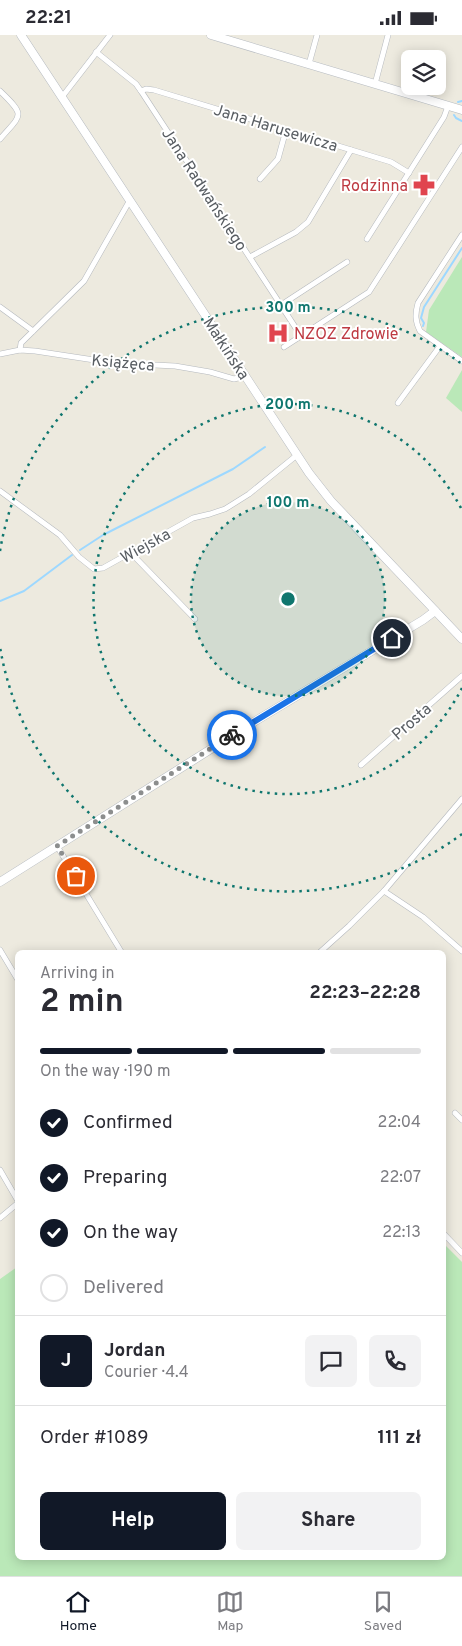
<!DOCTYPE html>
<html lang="en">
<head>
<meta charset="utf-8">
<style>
	body { margin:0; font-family:Overpass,sans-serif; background:#f2f2f3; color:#2b2b33; height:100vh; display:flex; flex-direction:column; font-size:19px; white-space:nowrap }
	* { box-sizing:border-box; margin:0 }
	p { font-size:16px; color:#7c7c81 }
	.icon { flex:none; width:28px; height:28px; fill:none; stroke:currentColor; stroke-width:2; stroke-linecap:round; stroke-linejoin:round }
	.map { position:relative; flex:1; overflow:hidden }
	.drawer { position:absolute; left:15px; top:915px; width:431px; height:610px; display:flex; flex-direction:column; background:#fff; border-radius:8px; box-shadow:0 2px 12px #0003 }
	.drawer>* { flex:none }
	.tools { position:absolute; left:401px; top:15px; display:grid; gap:10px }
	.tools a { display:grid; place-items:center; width:45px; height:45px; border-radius:8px; background:#fff; box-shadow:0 2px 12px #0003; font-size:25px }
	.pin { position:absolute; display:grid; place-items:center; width:42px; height:42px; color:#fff; margin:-21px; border:2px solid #fff; border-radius:50%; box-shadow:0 1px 5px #0007 }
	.courier { position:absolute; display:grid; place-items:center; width:50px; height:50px; margin:-25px; border:4px solid #1a73e8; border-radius:50%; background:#fff; color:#222; box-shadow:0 1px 6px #0007 }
	.overview em { font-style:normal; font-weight:700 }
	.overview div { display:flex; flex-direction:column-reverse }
	.overview { display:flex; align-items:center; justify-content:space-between; height:85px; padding:0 25px }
	h1 { font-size:32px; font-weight:700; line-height:38px }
	.bar { display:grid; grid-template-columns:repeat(4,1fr); gap:8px 5px; align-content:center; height:60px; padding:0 25px }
	.bar i { height:6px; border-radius:4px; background:#e1e1e2 }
	.bar .on { background:#111827 }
	.bar p { grid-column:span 4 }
	.line { display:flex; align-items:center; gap:12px; padding:0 25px; border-top:1px solid #e1e1e2 }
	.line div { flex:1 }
	.round { display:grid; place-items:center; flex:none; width:52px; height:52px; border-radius:8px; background:#f2f2f3 }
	ol { padding:0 25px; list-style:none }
	li { display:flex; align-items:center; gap:15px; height:55px }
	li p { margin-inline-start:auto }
	li .icon { padding:5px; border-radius:50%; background:#111827; color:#fff; stroke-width:4 }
	li:last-child { color:#7c7c81 }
	li i { width:28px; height:28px; border:2px solid #e1e1e2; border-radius:50% }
	.button { display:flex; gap:10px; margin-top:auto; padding:10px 25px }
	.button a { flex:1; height:58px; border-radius:8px; background:#111827; color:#fff; font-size:20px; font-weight:700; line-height:58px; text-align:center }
	.button a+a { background:#f2f2f3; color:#2b2b33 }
	.status { display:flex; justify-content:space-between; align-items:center; height:35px; padding:0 25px; background:#fff; direction:ltr }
	.status svg { height:14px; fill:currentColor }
	.tab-bar { display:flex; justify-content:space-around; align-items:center; height:70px; border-top:1px solid #e1e1e2; background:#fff; font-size:14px; color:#7c7c81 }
	.tab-bar a { display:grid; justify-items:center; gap:2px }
	.tab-bar .on { color:#111827 }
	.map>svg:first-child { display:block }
</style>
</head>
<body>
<div class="status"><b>22:21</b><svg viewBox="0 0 49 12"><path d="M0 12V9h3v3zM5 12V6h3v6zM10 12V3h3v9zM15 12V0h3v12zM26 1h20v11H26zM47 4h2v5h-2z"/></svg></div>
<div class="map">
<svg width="462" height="1541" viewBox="0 0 462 1541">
	<rect width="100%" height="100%" fill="#edeadf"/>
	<!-- green -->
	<g fill="#bae8b8">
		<polygon points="462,222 462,322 426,297 429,275"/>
		<polygon points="462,335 462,377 446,363"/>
		<polygon points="444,1209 462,1227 462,1541 0,1541 0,1244 17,1232 18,1522 444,1522"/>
	</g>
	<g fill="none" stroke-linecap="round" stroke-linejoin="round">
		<!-- stream -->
		<g stroke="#9dd8ff" stroke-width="2">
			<polyline points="458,67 462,66"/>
			<polyline points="454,80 456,83 462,86"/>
			<polyline points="423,291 424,288 421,283 424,272 462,213"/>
			<polyline points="80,515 103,500 233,434 265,412"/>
			<polyline points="0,566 24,556 72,520"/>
		</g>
		<!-- street casing -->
		<g stroke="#b5b9be" stroke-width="6">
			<g id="street">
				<polyline points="96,17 136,49 141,56 301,301"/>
				<polyline points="309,29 317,0"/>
				<polyline points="375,49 388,0"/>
				<path d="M0,56C26,81 22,79 0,104"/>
				<polyline points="141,56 146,54 154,55 391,127 409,138"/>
				<polyline points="62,62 110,0"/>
				<polyline points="260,144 278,124 286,95"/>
				<path d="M462,200L418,268C415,279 415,286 420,296L462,326"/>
				<polyline points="367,204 444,82 448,71"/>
				<polyline points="250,222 296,197 308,187 351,115"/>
				<polyline points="281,270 347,227"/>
				<polyline points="0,272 33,296"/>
				<polyline points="284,312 369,257 462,112"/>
				<polyline points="20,315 21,308 84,246 130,165"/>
				<polyline points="0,319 20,315 35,316 114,328 175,331 210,337 234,344 246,341"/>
				<polyline points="398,368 440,311"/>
				<polyline points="0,456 60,500 79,522 94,534 103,533 193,483 210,479 225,474 249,459 297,420"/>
				<polyline points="131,518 195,584"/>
				<polyline points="361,730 462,641"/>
				<polyline points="57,811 122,918"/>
				<polyline points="384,856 423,882 462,916"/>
				<polyline points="0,915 18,945"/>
				<polyline points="319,918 349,891 384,856 462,764"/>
				<polyline points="455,1078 462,1085"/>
				<polyline points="0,1135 18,1166"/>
				<polyline points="0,1183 18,1168"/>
				<polyline points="444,1199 462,1218"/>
			</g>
		</g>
		<!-- secondary casing -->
		<g stroke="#b5bac0" stroke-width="9">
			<g id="secondary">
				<polyline points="21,0 309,438 331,466 462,604"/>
				<polyline points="211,0 462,75"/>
				<polyline points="0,847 257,685 423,585 435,576"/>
			</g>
		</g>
		<!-- street -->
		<use href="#street" stroke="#fff" stroke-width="5"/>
		<!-- secondary -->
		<use href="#secondary" stroke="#fff" stroke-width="8"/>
	</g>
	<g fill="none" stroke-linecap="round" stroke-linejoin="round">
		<!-- done -->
		<polyline stroke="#8c8e8e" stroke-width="5" stroke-dasharray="0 9" points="76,841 57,811 232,700"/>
		<!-- route -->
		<polyline stroke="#1a73e8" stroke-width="6" points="232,700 392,603"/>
	</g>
	<!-- distance rings -->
	<circle cx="288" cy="564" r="97" fill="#0f766e" fill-opacity=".12"/>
	<g fill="none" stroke="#0f766e" stroke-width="2.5" stroke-dasharray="2.5 5">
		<circle cx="288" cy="564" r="97"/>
		<path d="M462 653A195 195 0 1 1 462 475"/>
		<path d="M462 799A292 292 0 0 1 0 612M0 516A292 292 0 0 1 462 329"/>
	</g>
	<!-- icons -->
	<defs>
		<g id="pharmacy-bare" transform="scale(1.725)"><path d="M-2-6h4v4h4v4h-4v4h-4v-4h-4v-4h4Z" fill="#e0444e" stroke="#fff" stroke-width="2.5" paint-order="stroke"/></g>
		<g id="hospital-bare" transform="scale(1.725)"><path d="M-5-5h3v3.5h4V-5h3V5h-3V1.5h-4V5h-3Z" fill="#e0444e" stroke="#fff" stroke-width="2.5" paint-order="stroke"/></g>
	</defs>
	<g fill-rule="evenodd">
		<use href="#pharmacy-bare" x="424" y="150"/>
		<use href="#hospital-bare" x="278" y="298"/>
	</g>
	<g text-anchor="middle" stroke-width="4" stroke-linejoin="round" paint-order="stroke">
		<!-- street labels -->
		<g font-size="16" fill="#585d62" stroke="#fff">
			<text transform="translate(276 92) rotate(17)" y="6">Jana Harusewicza</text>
			<text transform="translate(205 154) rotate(57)" y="6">Jana Radwańskiego</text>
			<text transform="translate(227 313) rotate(57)" y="6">Małkińska</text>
			<text transform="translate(123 327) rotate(5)" y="6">Książęca</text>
			<text transform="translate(145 510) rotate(-29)" y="6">Wiejska</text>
			<text transform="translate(411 686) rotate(-41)" y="6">Prosta</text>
		</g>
		<!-- health labels -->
		<g font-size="16" fill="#be3a42" stroke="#fff" text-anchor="end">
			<text x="408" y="156">Rodzinna</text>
			<text x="294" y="304" text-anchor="start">NZOZ Zdrowie</text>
		</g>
	</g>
	<circle cx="288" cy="564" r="8" fill="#0f766e" stroke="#fff" stroke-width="2.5"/>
	<g font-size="15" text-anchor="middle" font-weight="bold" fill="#0f766e" stroke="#fff" stroke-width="4" stroke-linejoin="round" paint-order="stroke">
		<text x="288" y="277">300 m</text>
		<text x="288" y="374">200 m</text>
		<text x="288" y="472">100 m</text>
	</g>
</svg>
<div class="tools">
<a><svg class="icon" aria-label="layers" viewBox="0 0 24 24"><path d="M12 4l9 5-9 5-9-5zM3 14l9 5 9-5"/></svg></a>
</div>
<div class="pin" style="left:76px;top:841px;background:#ea580c"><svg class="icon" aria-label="bag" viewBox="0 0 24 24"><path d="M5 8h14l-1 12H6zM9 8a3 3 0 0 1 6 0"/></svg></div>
<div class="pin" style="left:392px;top:603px;background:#1f2937"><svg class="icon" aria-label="home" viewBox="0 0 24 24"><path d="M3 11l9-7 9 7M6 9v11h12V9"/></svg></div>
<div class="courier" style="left:232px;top:700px"><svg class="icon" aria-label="bike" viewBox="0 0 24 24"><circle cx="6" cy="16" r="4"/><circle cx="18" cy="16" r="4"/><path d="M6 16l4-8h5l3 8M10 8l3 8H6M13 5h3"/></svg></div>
<section class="drawer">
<div class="overview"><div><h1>2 min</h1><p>Arriving in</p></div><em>22:23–22:28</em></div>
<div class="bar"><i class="on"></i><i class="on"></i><i class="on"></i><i></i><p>On the way · 190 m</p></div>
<ol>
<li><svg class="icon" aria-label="check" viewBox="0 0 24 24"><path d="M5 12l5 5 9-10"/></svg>Confirmed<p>22:04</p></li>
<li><svg class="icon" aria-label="check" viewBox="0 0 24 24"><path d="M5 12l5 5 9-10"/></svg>Preparing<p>22:07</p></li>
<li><svg class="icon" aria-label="check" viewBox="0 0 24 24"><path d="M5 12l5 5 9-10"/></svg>On the way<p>22:13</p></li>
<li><i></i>Delivered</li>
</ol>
<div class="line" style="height:90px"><b class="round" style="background:#111827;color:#fff">J</b><div><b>Jordan</b><p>Courier · 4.4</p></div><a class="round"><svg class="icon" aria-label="chat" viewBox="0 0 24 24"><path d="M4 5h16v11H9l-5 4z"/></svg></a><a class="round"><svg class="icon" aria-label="phone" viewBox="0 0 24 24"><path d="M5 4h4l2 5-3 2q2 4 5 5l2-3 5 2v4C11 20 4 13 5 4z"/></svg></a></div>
<div class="line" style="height:65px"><div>Order #1089</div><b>111 zł</b></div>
<div class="button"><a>Help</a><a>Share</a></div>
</section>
</div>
<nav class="tab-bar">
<a class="on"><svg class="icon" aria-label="home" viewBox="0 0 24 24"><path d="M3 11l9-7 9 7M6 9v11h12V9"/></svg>Home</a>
<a><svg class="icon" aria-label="map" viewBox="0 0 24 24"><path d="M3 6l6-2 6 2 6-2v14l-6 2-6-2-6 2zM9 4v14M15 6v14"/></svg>Map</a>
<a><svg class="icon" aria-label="saved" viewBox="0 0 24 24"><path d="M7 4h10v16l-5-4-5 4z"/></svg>Saved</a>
</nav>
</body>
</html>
